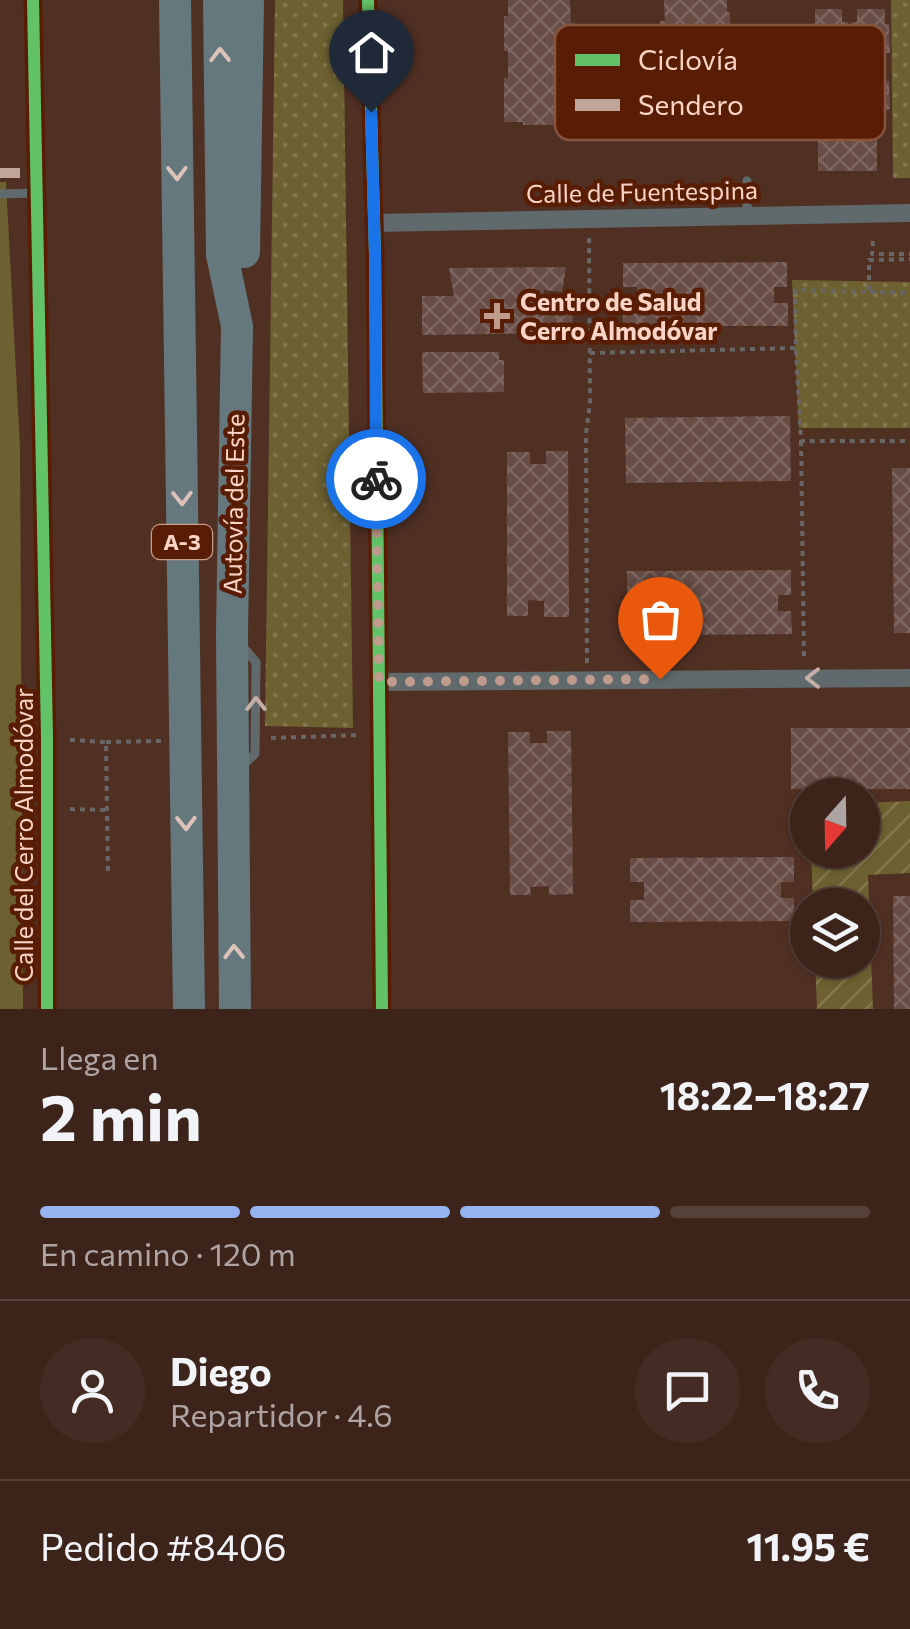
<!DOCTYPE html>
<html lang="es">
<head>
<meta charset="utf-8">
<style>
	body { margin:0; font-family:Commissioner,sans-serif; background:#442c24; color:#f1f3f6; height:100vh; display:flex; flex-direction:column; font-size:38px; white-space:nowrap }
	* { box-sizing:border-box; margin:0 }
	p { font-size:32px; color:#ada4a3 }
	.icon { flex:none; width:55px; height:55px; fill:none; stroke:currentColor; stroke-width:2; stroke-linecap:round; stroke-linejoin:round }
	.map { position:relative; height:1009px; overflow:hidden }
	.details { display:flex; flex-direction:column; background:#3d241b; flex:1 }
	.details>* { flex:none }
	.needle { width:65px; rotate:200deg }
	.controls { position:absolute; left:790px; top:778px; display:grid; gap:20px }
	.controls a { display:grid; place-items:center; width:90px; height:90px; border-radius:50%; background:#3d241b; box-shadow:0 2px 8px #0004,0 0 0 2px #56413a; font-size:50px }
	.pin { position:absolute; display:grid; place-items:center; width:85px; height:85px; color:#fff; margin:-102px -42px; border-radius:50% 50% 50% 0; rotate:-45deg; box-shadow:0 0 10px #0007 }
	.pin .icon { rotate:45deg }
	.courier { position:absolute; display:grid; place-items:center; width:100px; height:100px; margin:-50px; border:8px solid #1a73e8; border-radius:50%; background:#fff; color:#222; box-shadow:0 2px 12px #0007 }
	.headline em { font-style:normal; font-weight:700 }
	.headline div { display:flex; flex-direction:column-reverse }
	.headline { display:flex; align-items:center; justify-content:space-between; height:170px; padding:0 40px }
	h1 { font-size:65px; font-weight:700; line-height:75px }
	.bar { display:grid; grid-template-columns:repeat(4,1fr); gap:15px 10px; align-content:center; height:120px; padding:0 40px }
	.bar i { height:12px; border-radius:8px; background:#56413a }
	.bar .active { background:#95b2f1 }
	.bar p { grid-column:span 4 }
	.line { display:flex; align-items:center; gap:25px; padding:0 40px; border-top:2px solid #56413a }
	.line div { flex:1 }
	.round { display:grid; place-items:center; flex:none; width:105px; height:105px; border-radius:52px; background:#442c24 }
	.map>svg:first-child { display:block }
</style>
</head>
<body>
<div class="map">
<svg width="910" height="1009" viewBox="0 0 910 1009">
	<defs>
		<pattern id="grass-dots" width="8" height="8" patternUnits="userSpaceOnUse" patternTransform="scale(2.5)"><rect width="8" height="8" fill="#6d6131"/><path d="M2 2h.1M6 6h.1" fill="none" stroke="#83774d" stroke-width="1.8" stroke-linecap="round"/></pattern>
		<pattern id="garden-furrows" width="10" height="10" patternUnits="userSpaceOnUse" patternTransform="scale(2.5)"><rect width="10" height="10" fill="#6d6131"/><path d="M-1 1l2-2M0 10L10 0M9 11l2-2" fill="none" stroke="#83774d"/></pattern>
		<pattern id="building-cross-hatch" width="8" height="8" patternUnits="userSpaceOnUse" patternTransform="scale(2.5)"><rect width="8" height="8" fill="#684d47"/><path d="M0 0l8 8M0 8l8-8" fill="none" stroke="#7e6660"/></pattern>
	</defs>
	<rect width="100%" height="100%" fill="#513024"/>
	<!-- grass -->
	<g fill="url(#grass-dots)">
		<polygon points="275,0 343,0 353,728 265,726"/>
		<polygon points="891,0 910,0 910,178 893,178"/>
		<polygon points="792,280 910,282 910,428 799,428"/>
	</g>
	<!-- garden -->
	<polygon fill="url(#garden-furrows)" points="910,801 910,873 868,875 873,1009 817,1009 815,960 862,960 862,905 813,905 811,850 862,850 863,803"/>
	<!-- pitch -->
	<polygon fill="#6d6131" points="0,182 6,182 20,448 23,1009 0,1009"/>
	<!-- building -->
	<g fill="url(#building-cross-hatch)">
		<polygon points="508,0 570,0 571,23 575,23 575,42 571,43 571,65 573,89 576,89 576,121 558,121 558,125 523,125 523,122 504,122 504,78 508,78 508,51 504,51 504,16 508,16"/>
		<polygon points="664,0 727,0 727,12 730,12 731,48 727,48 728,75 731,75 732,118 713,118 713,122 678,123 678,119 660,119 660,87 663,87 663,62 666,62 665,39 660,39 660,21 665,21"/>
		<polygon points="815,9 842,9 842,22 848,22 848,28 851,28 851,22 857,22 857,9 885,9 885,24 889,24 890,53 886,53 886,81 889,81 890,109 884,111 884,124 877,124 877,171 818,171 818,109 812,109 812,81 816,81 816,53 810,53 810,24 815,25"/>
		<polygon points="787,262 787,287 774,287 774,303 788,303 788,326 623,326 623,305 637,305 637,287 623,287 623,263"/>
		<polygon points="566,267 562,292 544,290 544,299 572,300 573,333 422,335 422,296 454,296 449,268"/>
		<polygon points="422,352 499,352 499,360 504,360 504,392 423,393"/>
		<polygon points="790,416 791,481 626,483 625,418"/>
		<polygon points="546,451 568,451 569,617 544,617 544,601 528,600 528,616 507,616 507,452 530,452 530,464 546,464"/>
		<polygon points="892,468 910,468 910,633 894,633"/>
		<polygon points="791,570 791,595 778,595 778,611 791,611 792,634 627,635 627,613 641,613 641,595 627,595 627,571"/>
		<rect x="791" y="728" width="119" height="61"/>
		<polygon points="547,731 571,731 573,894 549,895 549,886 530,887 531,895 510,895 508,732 530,732 530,743 547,743"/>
		<polygon points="794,857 794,882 781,882 781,898 794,898 794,921 630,922 630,900 644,900 644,882 630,882 630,858"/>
		<polygon points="893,896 910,896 910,1009 894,1009"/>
	</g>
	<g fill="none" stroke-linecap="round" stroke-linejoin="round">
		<!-- path -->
		<g stroke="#686666" stroke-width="4" stroke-dasharray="5 5" stroke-linecap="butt">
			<polyline points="873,241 872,254 910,254"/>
			<polyline points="870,292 910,293"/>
			<polyline points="796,350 801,441 910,441"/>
			<polyline points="590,353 796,348 795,290 869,292 869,260 910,259"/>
			<polyline points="801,441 804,661"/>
			<polyline points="587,663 586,434 590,403 589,237"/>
			<polyline points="271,738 361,735"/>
			<polyline points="70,740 106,742 108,875"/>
			<polyline points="106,742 161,741"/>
			<polyline points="70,809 107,810"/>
		</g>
		<!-- service -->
		<g stroke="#606a6c" stroke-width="9">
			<polyline points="747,181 747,215"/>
			<polyline points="0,194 36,193"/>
			<polyline points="242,766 255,754 256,662 243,647"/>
		</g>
		<!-- minor -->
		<g stroke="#606a6c" stroke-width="18">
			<polyline points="33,0 47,738 47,1009"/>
			<polyline points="368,0 375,255 382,1009"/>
			<polyline points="374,223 910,213"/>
			<polyline points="379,682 910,678"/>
		</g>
		<!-- motorway -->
		<g stroke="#65787e" stroke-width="32">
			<polyline points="175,0 189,1009"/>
			<polyline points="219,0 222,255 237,326 232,633 235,1009"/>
			<polyline points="244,252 248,0"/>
		</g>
		<!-- quiet -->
		<polyline stroke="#c0a59a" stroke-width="10" stroke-dasharray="20 10" stroke-linecap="butt" points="0,173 36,173"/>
		<!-- cycleway casing -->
		<g stroke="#581d04" stroke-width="19">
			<g id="cycleway">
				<polyline points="33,0 47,738 47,1009"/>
				<polyline points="368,0 375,255 382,1009"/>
			</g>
		</g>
		<!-- cycleway -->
		<use href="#cycleway" stroke="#61c268" stroke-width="12"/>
	</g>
	<!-- one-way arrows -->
	<defs><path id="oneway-chevron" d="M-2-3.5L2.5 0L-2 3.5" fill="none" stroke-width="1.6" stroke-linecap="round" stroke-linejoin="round" transform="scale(2.5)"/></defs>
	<g stroke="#dcc2b8">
		<use href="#oneway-chevron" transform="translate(220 55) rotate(-91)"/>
		<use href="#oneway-chevron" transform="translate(177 173) rotate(89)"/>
		<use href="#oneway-chevron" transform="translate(182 498) rotate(89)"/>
		<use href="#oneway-chevron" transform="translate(186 823) rotate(89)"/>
		<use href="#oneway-chevron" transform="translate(234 952) rotate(-91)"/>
	</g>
	<g stroke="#c4afa6">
		<use href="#oneway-chevron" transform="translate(813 678) rotate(180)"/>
		<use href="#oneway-chevron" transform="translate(256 704) rotate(-90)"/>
	</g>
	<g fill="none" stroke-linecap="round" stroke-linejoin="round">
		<!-- done -->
		<polyline stroke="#bf9b8d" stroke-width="10" stroke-dasharray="0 18" points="376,479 379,682 660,679"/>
		<!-- route -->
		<polyline stroke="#1a73e8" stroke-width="12" points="371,112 375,255 376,479"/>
	</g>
	<!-- markers -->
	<path fill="#bf9b8d" stroke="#581d04" stroke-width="4" d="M492 301h10v10h10v10h-10v10h-10v-10h-10v-10h10z"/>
	<g text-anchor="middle" stroke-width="9" stroke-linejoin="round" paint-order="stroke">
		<!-- shield labels -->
		<rect fill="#581d04" stroke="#c99d8c" stroke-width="2.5" x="152" y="525" width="60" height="34" rx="8"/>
		<g font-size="22" font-weight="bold" fill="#fad4c6">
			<text x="182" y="550">A-3</text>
		</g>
		<!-- street labels -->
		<g font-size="25" fill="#fad4c6" stroke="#581d04">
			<text transform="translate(642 192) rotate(-1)" y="9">Calle de Fuentespina</text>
			<text transform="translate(234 504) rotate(-89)" y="9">Autovía del Este</text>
			<text transform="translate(24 835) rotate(-90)" y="9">Calle del Cerro Almodóvar</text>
		</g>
		<!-- poi labels -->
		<g font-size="25" font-weight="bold" fill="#fad4c6" stroke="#581d04" text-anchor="start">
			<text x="520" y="311">Centro de Salud<tspan x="520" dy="29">Cerro Almodóvar</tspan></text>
		</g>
	</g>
	<!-- legend -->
	<rect x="555" y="25" width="330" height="115" rx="15" fill="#581d04" stroke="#89543e" stroke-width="2.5"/>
	<rect x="575" y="54" width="45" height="12" fill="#61c268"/>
	<rect x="575" y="99" width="45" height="12" fill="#c0a59a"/>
	<g font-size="28" fill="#fad4c6">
		<text x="638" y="70">Ciclovía</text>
		<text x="638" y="115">Sendero</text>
	</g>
</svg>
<div class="controls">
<a><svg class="needle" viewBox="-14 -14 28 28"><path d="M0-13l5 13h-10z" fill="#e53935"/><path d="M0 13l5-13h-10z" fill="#ada4a3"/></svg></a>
<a><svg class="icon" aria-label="layers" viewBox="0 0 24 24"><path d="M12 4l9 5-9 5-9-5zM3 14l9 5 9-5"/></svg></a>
</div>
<div class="pin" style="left:660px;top:679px;background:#ea580c"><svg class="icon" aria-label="bag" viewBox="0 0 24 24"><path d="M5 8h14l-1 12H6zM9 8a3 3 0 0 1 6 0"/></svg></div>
<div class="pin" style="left:371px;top:112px;background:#1f2937"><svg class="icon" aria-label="home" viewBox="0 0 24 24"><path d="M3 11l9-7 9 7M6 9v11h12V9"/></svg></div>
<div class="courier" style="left:376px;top:479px"><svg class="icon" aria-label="bike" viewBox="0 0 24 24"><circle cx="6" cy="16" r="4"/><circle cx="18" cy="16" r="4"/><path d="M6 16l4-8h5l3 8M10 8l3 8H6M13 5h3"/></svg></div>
</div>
<section class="details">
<div class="headline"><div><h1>2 min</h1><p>Llega en</p></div><em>18:22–18:27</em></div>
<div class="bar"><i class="active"></i><i class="active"></i><i class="active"></i><i></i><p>En camino · 120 m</p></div>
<div class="line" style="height:180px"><a class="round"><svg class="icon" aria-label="person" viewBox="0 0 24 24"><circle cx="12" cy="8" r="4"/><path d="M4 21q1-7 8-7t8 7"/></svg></a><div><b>Diego</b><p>Repartidor · 4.6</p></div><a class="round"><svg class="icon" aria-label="chat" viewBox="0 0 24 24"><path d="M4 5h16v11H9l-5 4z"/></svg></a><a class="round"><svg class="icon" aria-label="phone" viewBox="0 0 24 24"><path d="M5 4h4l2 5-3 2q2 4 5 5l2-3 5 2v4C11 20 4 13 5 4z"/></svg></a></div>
<div class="line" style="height:130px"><div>Pedido #8406</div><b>11.95 €</b></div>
</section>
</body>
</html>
